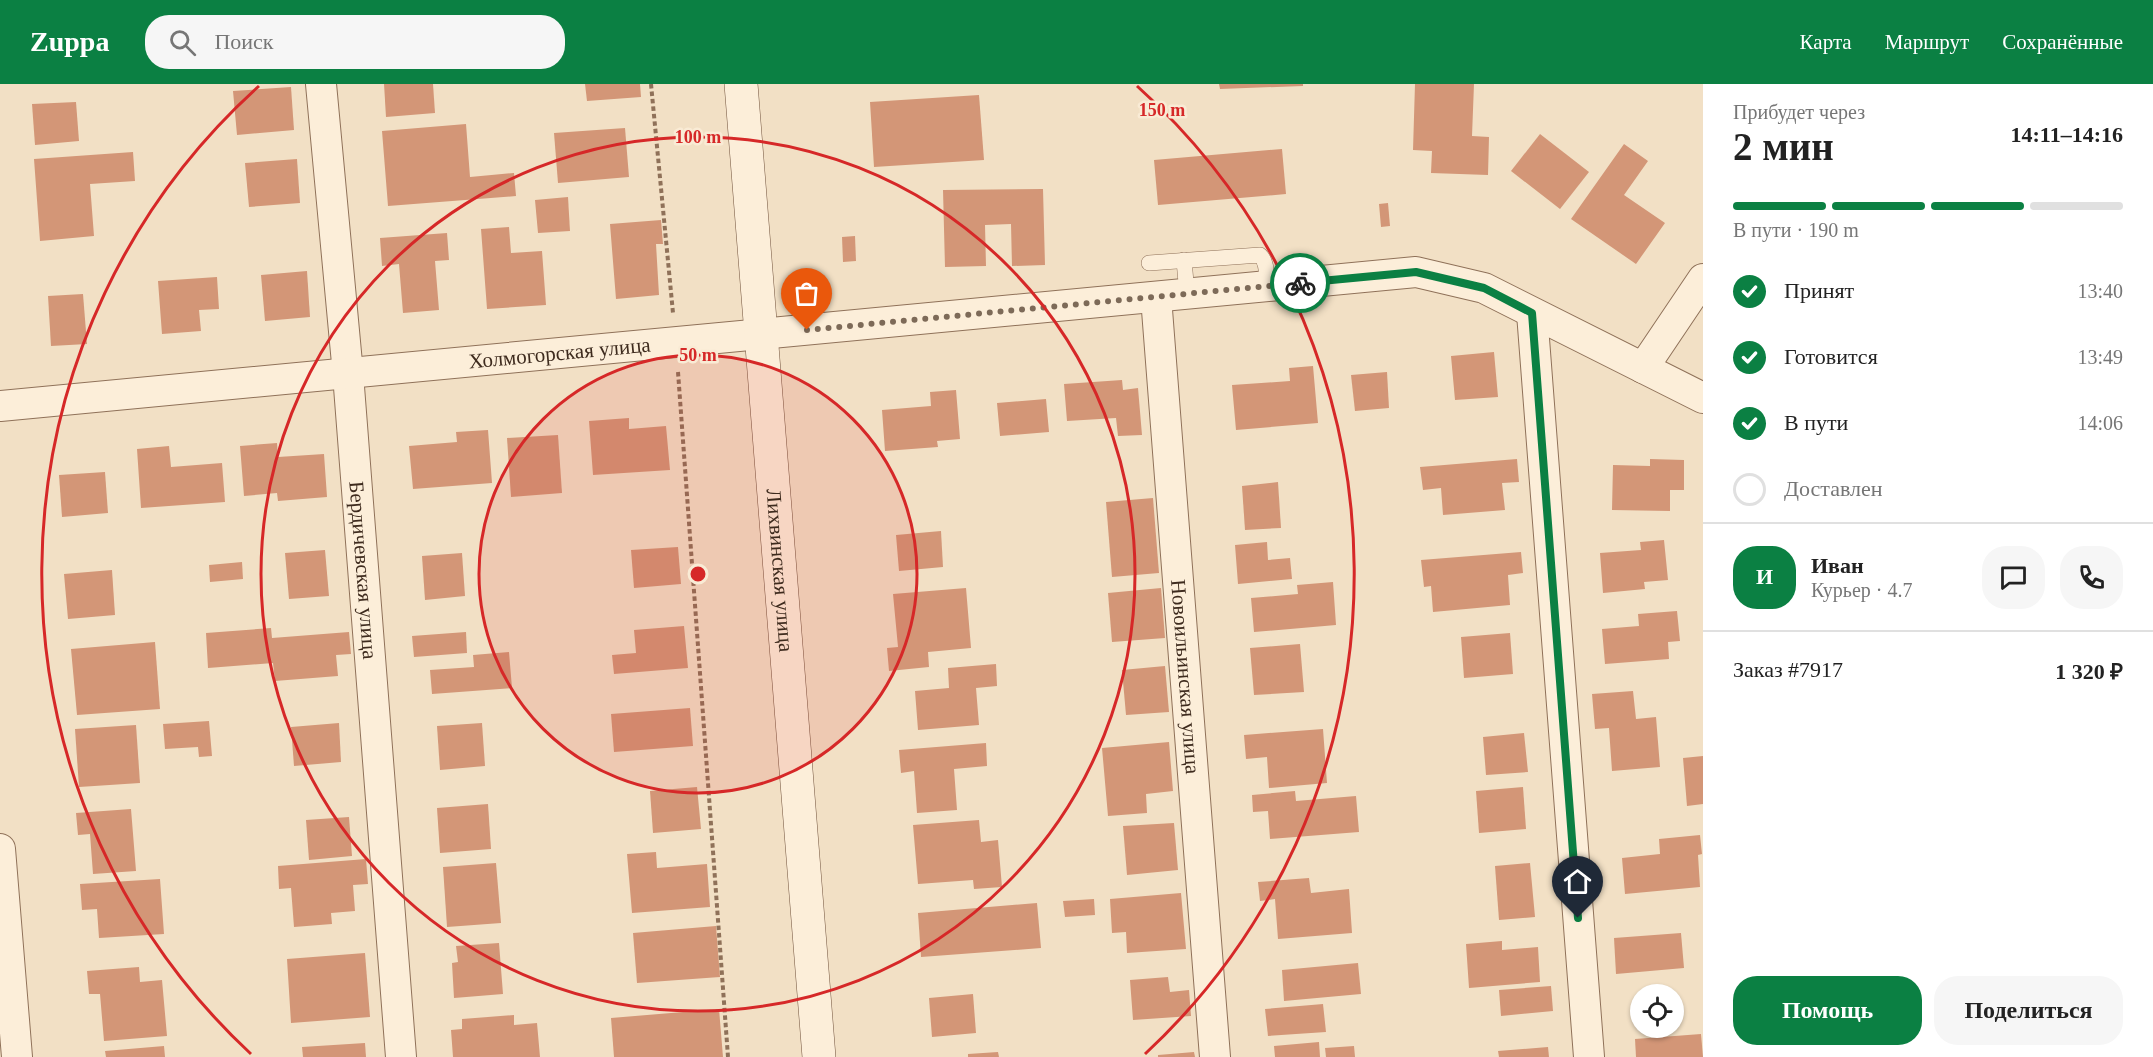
<!DOCTYPE html>
<html lang="ru">
<head>
<meta charset="utf-8">
<style>
	body { margin:0; font-family:"Times New Roman",serif; background:#f6f6f6; color:#222; height:100vh; display:flex; flex-direction:column; font-size:22px; white-space:nowrap }
	* { box-sizing:border-box; margin:0 }
	p { font-size:20px; color:#767676 }
	.icon { flex:none; width:33px; height:33px; fill:none; stroke:currentColor; stroke-width:2; stroke-linecap:round; stroke-linejoin:round }
	.map { position:relative; flex:1; overflow:hidden }
	.sheet { display:flex; flex-direction:column; background:#fff; width:450px }
	.sheet>* { flex:none }
	.controls { position:absolute; left:1630px; top:900px; display:grid; gap:12px }
	.controls a { display:grid; place-items:center; width:54px; height:54px; border-radius:50%; background:#fff; box-shadow:0 2px 4px #0004; font-size:30px }
	.pin { position:absolute; display:grid; place-items:center; width:51px; height:51px; color:#fff; margin:-62px -26px; border-radius:50% 50% 50% 0; rotate:-45deg; box-shadow:0 0 6px #0007 }
	.pin .icon { rotate:45deg }
	.courier { position:absolute; display:grid; place-items:center; width:60px; height:60px; margin:-30px; border:4px solid #0b8043; border-radius:50%; background:#fff; color:#222; box-shadow:0 2px 8px #0007 }
	.overview em { font-style:normal; font-weight:700 }
	.overview div { display:flex; flex-direction:column-reverse }
	.overview { display:flex; align-items:center; justify-content:space-between; height:102px; padding:0 30px }
	h1 { font-size:39px; font-weight:700; line-height:45px }
	.bar { display:grid; grid-template-columns:repeat(4,1fr); gap:9px 6px; align-content:center; height:72px; padding:0 30px }
	.bar i { height:8px; border-radius:4px; background:#e0e0e0 }
	.bar .selected { background:#0b8043 }
	.bar p { grid-column:span 4 }
	.line { display:flex; align-items:center; gap:15px; padding:0 30px; border-top:2px solid #e0e0e0 }
	.line div { flex:1 }
	.round { display:grid; place-items:center; flex:none; width:63px; height:63px; border-radius:24px; background:#f6f6f6 }
	ol { padding:0 30px; list-style:none }
	li { display:flex; align-items:center; gap:18px; height:66px }
	li p { margin-inline-start:auto }
	li .icon { padding:6px; border-radius:50%; background:#0b8043; color:#fff; stroke-width:4 }
	li:last-child { color:#767676 }
	li i { width:33px; height:33px; border:3px solid #e0e0e0; border-radius:50% }
	.primary-button { display:flex; gap:12px; margin-top:auto; padding:12px 30px }
	.primary-button a { flex:1; height:69px; border-radius:24px; background:#0b8043; color:#fff; font-size:24px; font-weight:700; line-height:69px; text-align:center }
	.primary-button a+a { background:#f6f6f6; color:#222 }
	header { display:flex; align-items:center; gap:36px; box-sizing:border-box; height:84px; padding:0 30px; background:#0b8043; color:#fff }
	header strong { font-size:28px }
	nav { display:flex; gap:33px; margin-inline-start:auto; font-size:21px }
	.search { width:420px; height:54px; background:#f6f6f6; display:flex; align-items:center; gap:15px; box-sizing:border-box; padding:0 21px; border-radius:24px; color:#767676; font-size:22px }
	main { display:flex; flex:1; min-height:0 }
	.map>svg:first-child { display:block }
</style>
</head>
<body>
<header>
<strong>Zuppa</strong>
<div class="search"><svg class="icon" aria-label="search" viewBox="0 0 24 24"><circle cx="10" cy="10" r="6"/><path d="M15 15l6 6"/></svg>Поиск</div>
<nav><a>Карта</a><a>Маршрут</a><a>Сохранённые</a></nav>
</header>
<main>
<div class="map">
<svg width="1703" height="973" viewBox="0 0 1703 973">
	<rect width="100%" height="100%" fill="#f2e0c5"/>
	<!-- building -->
	<g fill="#d39677">
		<polygon points="384,0 433,0 435,29 386,33"/>
		<polygon points="585,0 640,0 641,13 587,17"/>
		<polygon points="1219,0 1303,0 1303,2 1220,5"/>
		<polygon points="1415,0 1474,0 1472,52 1489,53 1488,91 1431,89 1432,67 1413,66"/>
		<polygon points="291,3 294,46 237,51 233,7"/>
		<polygon points="979,11 984,76 874,83 870,18"/>
		<polygon points="76,18 79,57 35,61 32,20"/>
		<polygon points="466,40 470,93 514,89 516,112 388,122 382,47"/>
		<polygon points="625,44 629,93 558,99 554,49"/>
		<polygon points="1540,50 1589,88 1560,125 1511,87"/>
		<polygon points="1624,60 1648,77 1624,111 1665,139 1636,180 1571,135"/>
		<polygon points="1282,65 1286,110 1158,121 1154,76"/>
		<polygon points="133,68 135,97 90,100 94,152 40,157 34,75"/>
		<polygon points="297,75 300,119 249,123 245,79"/>
		<polygon points="1043,105 1045,181 1012,182 1011,140 985,141 986,182 945,183 943,106"/>
		<polygon points="568,113 570,147 538,149 535,116"/>
		<polygon points="1388,119 1390,142 1381,143 1379,120"/>
		<polygon points="661,136 663,160 656,160 659,211 616,215 610,140"/>
		<polygon points="509,143 511,169 542,167 546,221 487,225 481,145"/>
		<polygon points="447,149 449,176 435,177 439,226 403,229 399,180 382,182 380,154"/>
		<polygon points="855,152 856,177 843,178 842,153"/>
		<polygon points="307,187 310,233 265,237 261,191"/>
		<polygon points="217,193 219,225 199,226 201,247 162,250 158,197"/>
		<polygon points="83,210 87,260 51,262 48,212"/>
		<polygon points="1494,268 1498,313 1455,316 1451,272"/>
		<polygon points="1313,282 1318,339 1236,346 1232,301 1290,297 1289,284"/>
		<polygon points="1387,288 1389,324 1355,327 1351,291"/>
		<polygon points="1122,296 1123,306 1138,304 1142,351 1118,352 1116,334 1067,337 1064,300"/>
		<polygon points="956,306 960,355 937,357 938,363 885,367 882,326 931,322 930,308"/>
		<polygon points="1046,315 1049,348 1000,352 997,319"/>
		<polygon points="629,334 629,345 666,342 670,386 593,391 589,337"/>
		<polygon points="488,346 492,399 413,405 409,362 457,358 456,348"/>
		<polygon points="558,351 562,409 511,413 507,354"/>
		<polygon points="277,359 278,373 324,370 327,413 278,417 277,409 244,412 240,362"/>
		<polygon points="169,362 171,383 222,379 225,418 141,424 137,365"/>
		<polygon points="1517,375 1519,398 1502,399 1505,426 1443,431 1441,404 1423,406 1420,383"/>
		<polygon points="1650,375 1684,376 1684,406 1670,406 1670,427 1612,426 1613,381 1650,382"/>
		<polygon points="105,388 108,429 62,433 59,391"/>
		<polygon points="1278,398 1281,444 1245,446 1242,402"/>
		<polygon points="1153,414 1159,489 1112,493 1106,418"/>
		<polygon points="941,447 943,483 899,487 896,451"/>
		<polygon points="1664,456 1668,496 1644,498 1645,505 1603,509 1600,469 1641,466 1640,458"/>
		<polygon points="1267,458 1268,476 1290,474 1292,495 1238,500 1235,461"/>
		<polygon points="678,463 681,500 634,504 631,466"/>
		<polygon points="325,466 329,512 289,515 285,469"/>
		<polygon points="1521,468 1523,489 1508,491 1510,521 1433,528 1431,502 1424,503 1421,476"/>
		<polygon points="462,469 465,512 425,516 422,472"/>
		<polygon points="242,478 243,495 210,498 209,481"/>
		<polygon points="112,486 115,531 68,535 64,490"/>
		<polygon points="1333,498 1336,541 1254,548 1251,514 1298,510 1297,501"/>
		<polygon points="966,504 971,564 928,568 929,583 889,587 887,564 898,563 893,510"/>
		<polygon points="1161,504 1165,554 1112,558 1108,509"/>
		<polygon points="1677,527 1680,557 1668,558 1669,575 1605,580 1602,545 1639,542 1638,530"/>
		<polygon points="684,542 688,584 614,590 612,571 636,569 634,546"/>
		<polygon points="271,544 272,554 349,548 351,570 336,571 338,592 275,597 273,579 208,584 206,549"/>
		<polygon points="466,548 467,569 414,573 412,552"/>
		<polygon points="1510,549 1513,590 1464,594 1461,553"/>
		<polygon points="155,558 160,625 77,631 71,565"/>
		<polygon points="1300,560 1304,608 1254,611 1250,564"/>
		<polygon points="509,568 512,604 432,610 430,586 474,583 473,571"/>
		<polygon points="996,580 997,602 976,604 979,641 918,646 915,607 949,604 948,584"/>
		<polygon points="1165,582 1169,628 1126,631 1122,586"/>
		<polygon points="1633,607 1636,635 1656,633 1660,683 1612,687 1609,644 1595,645 1592,610"/>
		<polygon points="690,624 693,662 614,668 611,630"/>
		<polygon points="209,637 212,672 199,673 198,663 165,665 163,640"/>
		<polygon points="339,639 341,678 294,682 291,643"/>
		<polygon points="482,639 485,682 440,686 437,642"/>
		<polygon points="136,641 140,699 79,703 75,645"/>
		<polygon points="1323,645 1327,699 1269,704 1267,673 1246,675 1244,651"/>
		<polygon points="1524,649 1528,688 1486,691 1483,653"/>
		<polygon points="1169,658 1173,707 1146,710 1147,729 1108,732 1102,664"/>
		<polygon points="986,659 987,682 954,685 957,726 917,729 914,687 901,689 899,666"/>
		<polygon points="1703,672 1703,720 1687,722 1683,674"/>
		<polygon points="697,703 701,745 653,749 650,707"/>
		<polygon points="1523,703 1526,745 1479,749 1476,707"/>
		<polygon points="1295,707 1296,717 1356,712 1359,748 1270,755 1268,727 1253,728 1252,711"/>
		<polygon points="488,720 491,765 440,769 437,724"/>
		<polygon points="131,725 136,787 93,790 90,750 78,751 76,729"/>
		<polygon points="349,733 352,772 309,776 306,736"/>
		<polygon points="979,736 981,758 998,756 1002,803 974,805 973,796 918,800 913,741"/>
		<polygon points="1174,739 1178,786 1127,791 1123,742"/>
		<polygon points="1700,751 1702,770 1698,771 1700,803 1625,810 1622,774 1660,770 1659,755"/>
		<polygon points="656,768 657,784 707,780 710,823 632,829 627,770"/>
		<polygon points="366,775 368,800 353,801 355,827 331,829 332,840 294,843 291,804 279,805 278,782"/>
		<polygon points="496,779 501,839 447,843 443,783"/>
		<polygon points="1530,779 1535,833 1499,836 1495,782"/>
		<polygon points="1309,794 1311,809 1349,805 1352,849 1278,855 1275,815 1260,817 1258,798"/>
		<polygon points="160,795 164,850 99,854 97,825 82,826 80,800"/>
		<polygon points="1181,809 1186,865 1127,869 1126,848 1112,849 1110,815"/>
		<polygon points="1094,815 1095,831 1065,833 1063,817"/>
		<polygon points="1037,819 1041,864 921,873 918,829"/>
		<polygon points="716,842 720,893 637,899 633,849"/>
		<polygon points="1681,849 1684,884 1616,890 1614,854"/>
		<polygon points="1502,857 1502,866 1538,863 1540,898 1469,904 1466,860"/>
		<polygon points="499,859 503,910 454,914 452,879 458,878 456,862"/>
		<polygon points="365,869 370,933 291,939 287,875"/>
		<polygon points="1358,879 1361,910 1284,917 1282,886"/>
		<polygon points="139,883 140,898 162,896 167,952 104,957 100,910 89,910 87,887"/>
		<polygon points="1168,893 1170,908 1189,906 1191,932 1133,936 1130,896"/>
		<polygon points="1551,902 1553,927 1501,932 1499,906"/>
		<polygon points="973,910 976,949 932,953 929,914"/>
		<polygon points="1323,920 1326,948 1268,952 1265,925"/>
		<polygon points="719,925 723,973 614,973 611,934"/>
		<polygon points="514,931 514,941 537,939 540,973 453,973 451,946 462,945 462,935"/>
		<polygon points="1701,950 1703,973 1636,973 1635,955"/>
		<polygon points="1319,958 1320,973 1275,973 1274,962"/>
		<polygon points="365,959 366,973 303,973 302,963"/>
		<polygon points="164,962 165,973 106,973 105,967"/>
		<polygon points="1354,962 1355,973 1326,973 1325,964"/>
		<polygon points="1548,963 1549,973 1499,973 1498,967"/>
		<polygon points="998,968 999,973 968,973 968,970"/>
		<polygon points="1194,968 1195,973 1158,973 1158,971"/>
	</g>
	<g fill="none" stroke-linecap="round" stroke-linejoin="round">
		<!-- lane casing -->
		<g stroke="#8f7159" stroke-width="16">
			<g id="lane">
				<polyline points="1184,176 1187,210"/>
				<path d="M1149,179L1260,171C1268,179 1266,192 1267,203"/>
			</g>
		</g>
		<!-- street casing -->
		<g stroke="#8f7159" stroke-width="32">
			<g id="street">
				<path id="s1" d="M321,0L348,290L401,973"/>
				<path id="s2" d="M1156,213L1215,973"/>
				<polyline points="1532,229 1589,973"/>
				<polyline points="1643,284 1703,195"/>
				<path id="s3" d="M0,322L1416,188L1484,204L1703,314"/>
				<polyline points="0,765 17,973"/>
			</g>
		</g>
		<!-- secondary casing -->
		<g stroke="#71523c" stroke-width="34">
			<g id="secondary">
				<path id="s4" d="M741,0L819,973"/>
			</g>
		</g>
		<!-- path -->
		<g stroke="#8f7159" stroke-width="4" stroke-dasharray="4.5 3" stroke-linecap="butt">
			<polyline points="651,0 673,229"/>
			<polyline points="678,288 728,973"/>
		</g>
		<!-- lane -->
		<use href="#lane" stroke="#fceed9" stroke-width="15"/>
		<!-- street -->
		<use href="#street" stroke="#fceed9" stroke-width="30"/>
		<!-- secondary -->
		<use href="#secondary" stroke="#fceed9" stroke-width="33"/>
	</g>
	<g fill="none" stroke-linecap="round" stroke-linejoin="round">
		<!-- done -->
		<polyline stroke="#7d6a58" stroke-width="6" stroke-dasharray="0 10.8" points="807,246 1300,199"/>
		<!-- route -->
		<polyline stroke="#0b8043" stroke-width="8" points="1300,199 1416,188 1484,204 1532,229 1578,834"/>
	</g>
	<!-- distance rings -->
	<circle cx="698" cy="490" r="219" fill="#d62828" fill-opacity=".12"/>
	<g fill="none" stroke="#d62828" stroke-width="3">
		<circle cx="698" cy="490" r="219"/>
		<circle cx="698" cy="490" r="437"/>
		<path d="M251 970A656 656 0 0 1 259 2M1137 2A656 656 0 0 1 1145 970"/>
	</g>
	<g text-anchor="middle" stroke-width="5" stroke-linejoin="round" paint-order="stroke">
		<!-- street labels -->
		<g font-size="21" fill="#3e2b1e" stroke="#f9ebd5">
			<text dy="7" stroke="none"><textPath href="#s3" startOffset="562">Холмогорская улица</textPath></text>
			<text dy="7" stroke="none"><textPath href="#s1" startOffset="488">Бердичевская улица</textPath></text>
			<text dy="7" stroke="none"><textPath href="#s4" startOffset="488">Лихвинская улица</textPath></text>
			<text dy="7" stroke="none"><textPath href="#s2" startOffset="381">Новоильинская улица</textPath></text>
		</g>
	</g>
	<circle cx="698" cy="490" r="9" fill="#d62828" stroke="#f9ebd5" stroke-width="3"/>
	<g font-size="18" text-anchor="middle" font-weight="bold" fill="#d62828" stroke="#f9ebd5" stroke-width="5" stroke-linejoin="round" paint-order="stroke">
		<text x="1162" y="32">150 m</text>
		<text x="698" y="59">100 m</text>
		<text x="698" y="277">50 m</text>
	</g>
</svg>
<div class="controls">
<a><svg class="icon" aria-label="locate" viewBox="0 0 24 24"><circle cx="12" cy="12" r="6"/><path d="M12 2v4M12 18v4M2 12h4M18 12h4"/></svg></a>
</div>
<div class="pin" style="left:807px;top:246px;background:#ea580c"><svg class="icon" aria-label="bag" viewBox="0 0 24 24"><path d="M5 8h14l-1 12H6zM9 8a3 3 0 0 1 6 0"/></svg></div>
<div class="pin" style="left:1578px;top:834px;background:#1f2937"><svg class="icon" aria-label="home" viewBox="0 0 24 24"><path d="M3 11l9-7 9 7M6 9v11h12V9"/></svg></div>
<div class="courier" style="left:1300px;top:199px"><svg class="icon" aria-label="bike" viewBox="0 0 24 24"><circle cx="6" cy="16" r="4"/><circle cx="18" cy="16" r="4"/><path d="M6 16l4-8h5l3 8M10 8l3 8H6M13 5h3"/></svg></div>
</div>
<section class="sheet">
<div class="overview"><div><h1>2 мин</h1><p>Прибудет через</p></div><em>14:11–14:16</em></div>
<div class="bar"><i class="selected"></i><i class="selected"></i><i class="selected"></i><i></i><p>В пути · 190 m</p></div>
<ol>
<li><svg class="icon" aria-label="check" viewBox="0 0 24 24"><path d="M5 12l5 5 9-10"/></svg>Принят<p>13:40</p></li>
<li><svg class="icon" aria-label="check" viewBox="0 0 24 24"><path d="M5 12l5 5 9-10"/></svg>Готовится<p>13:49</p></li>
<li><svg class="icon" aria-label="check" viewBox="0 0 24 24"><path d="M5 12l5 5 9-10"/></svg>В пути<p>14:06</p></li>
<li><i></i>Доставлен</li>
</ol>
<div class="line" style="height:108px"><b class="round" style="background:#0b8043;color:#fff">И</b><div><b>Иван</b><p>Курьер · 4.7</p></div><a class="round"><svg class="icon" aria-label="chat" viewBox="0 0 24 24"><path d="M4 5h16v11H9l-5 4z"/></svg></a><a class="round"><svg class="icon" aria-label="phone" viewBox="0 0 24 24"><path d="M5 4h4l2 5-3 2q2 4 5 5l2-3 5 2v4C11 20 4 13 5 4z"/></svg></a></div>
<div class="line" style="height:78px"><div>Заказ #7917</div><b>1 320 ₽</b></div>
<div class="primary-button"><a>Помощь</a><a>Поделиться</a></div>
</section>
</main>
</body>
</html>
